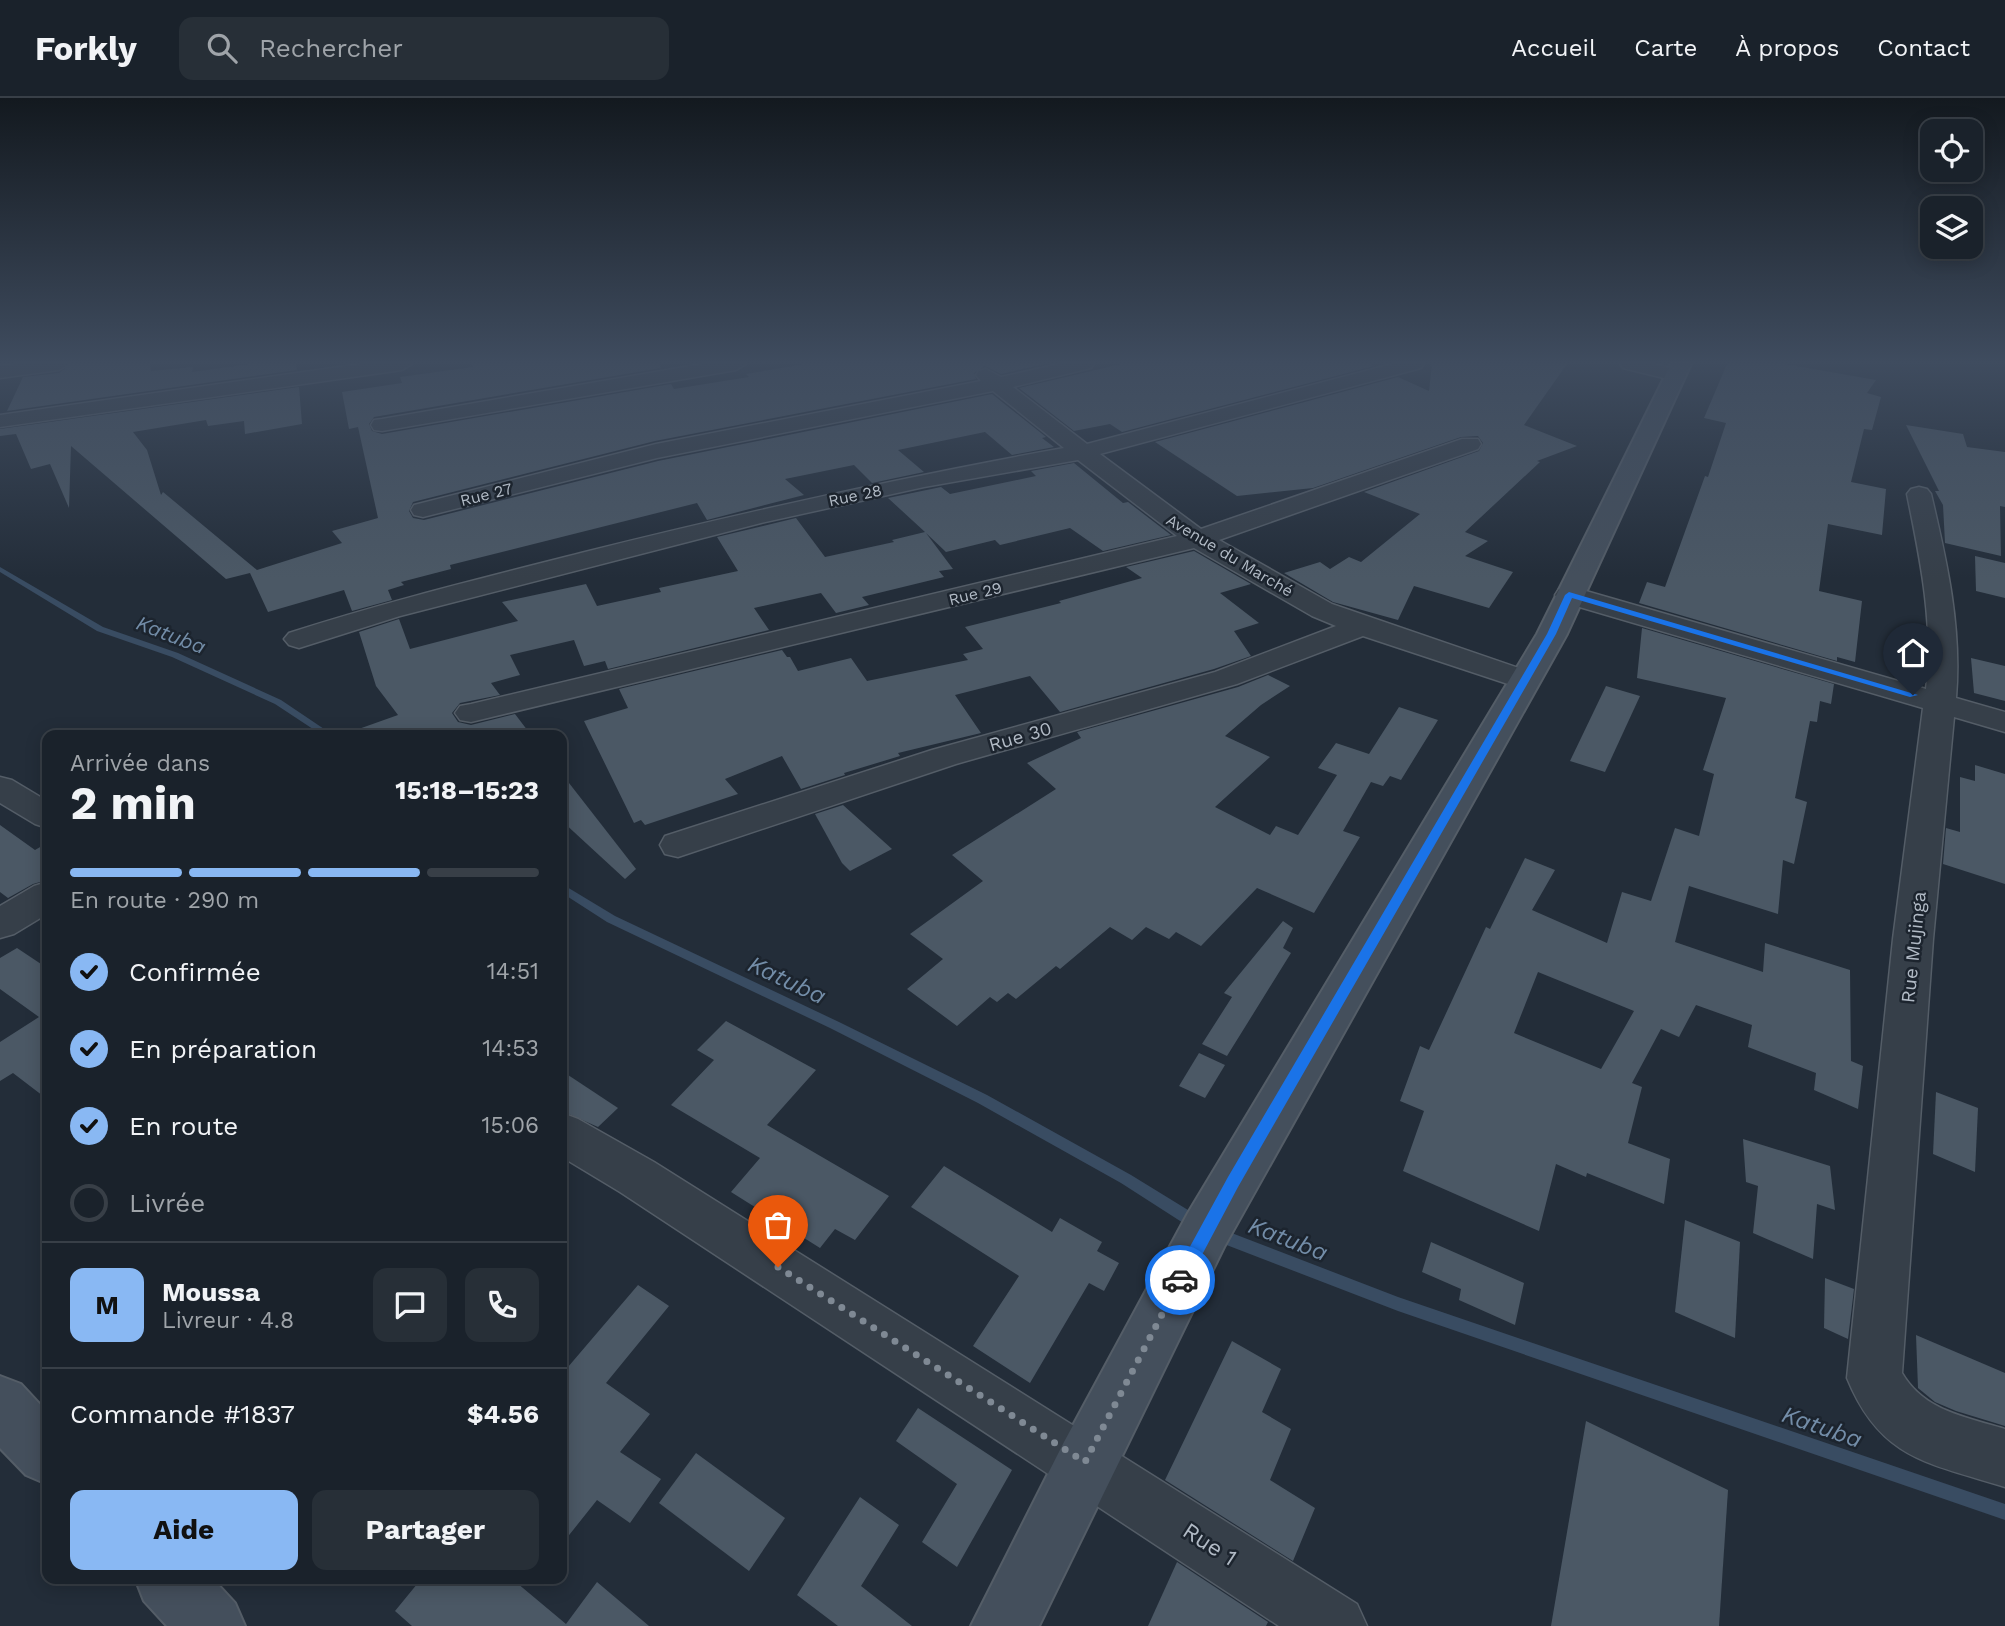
<!DOCTYPE html>
<html lang="fr">
<head>
<meta charset="utf-8">
<style>
	body { margin:0; font-family:"Work Sans",sans-serif; background:#272f37; color:#f1f3f6; height:100vh; display:flex; flex-direction:column; font-size:26px; white-space:nowrap }
	* { box-sizing:border-box; margin:0 }
	p { font-size:23px; color:#9fa4a9 }
	.icon { flex:none; width:38px; height:38px; fill:none; stroke:currentColor; stroke-width:2; stroke-linecap:round; stroke-linejoin:round }
	.map { position:relative; flex:1; overflow:hidden }
	.sheet { position:absolute; left:42px; top:632px; width:525px; height:854px; display:flex; flex-direction:column; background:#1a222b; border-radius:14px; box-shadow:0 4px 18px #0003,0 0 0 2px #383f47 }
	.sheet>* { flex:none }
	.buttons { position:absolute; left:1920px; top:21px; display:grid; gap:14px }
	.buttons a { display:grid; place-items:center; width:63px; height:63px; border-radius:14px; background:#1a222b; box-shadow:0 4px 18px #0003,0 0 0 2px #383f47; font-size:35px }
	.pin { position:absolute; display:grid; place-items:center; width:60px; height:60px; color:#fff; margin:-72px -30px; border-radius:50% 50% 50% 0; rotate:-45deg; box-shadow:0 0 7px #0007 }
	.pin .icon { rotate:45deg }
	.courier { position:absolute; display:grid; place-items:center; width:70px; height:70px; margin:-35px; border:5px solid #1a73e8; border-radius:50%; background:#fff; color:#222; box-shadow:0 2px 9px #0007 }
	.overview em { font-style:normal; font-weight:700 }
	.overview div { display:flex; flex-direction:column-reverse }
	.overview { display:flex; align-items:center; justify-content:space-between; height:119px; padding:0 28px }
	h1 { font-size:46px; font-weight:700; line-height:52px }
	.bar { display:grid; grid-template-columns:repeat(4,1fr); gap:10px 7px; align-content:center; height:84px; padding:0 28px }
	.bar i { height:9px; border-radius:5px; background:#383f47 }
	.bar .on { background:#89b8f3 }
	.bar p { grid-column:span 4 }
	.line { display:flex; align-items:center; gap:18px; padding:0 28px; border-top:2px solid #383f47 }
	.line div { flex:1 }
	.round { display:grid; place-items:center; flex:none; width:74px; height:74px; border-radius:14px; background:#272f37 }
	ol { padding:0 28px; list-style:none }
	li { display:flex; align-items:center; gap:21px; height:77px }
	li p { margin-inline-start:auto }
	li .icon { padding:7px; border-radius:50%; background:#89b8f3; color:#111; stroke-width:4 }
	li:last-child { color:#9fa4a9 }
	li i { width:38px; height:38px; border:4px solid #383f47; border-radius:50% }
	.button { display:flex; gap:14px; margin-top:auto; padding:14px 28px }
	.button a { flex:1; height:80px; border-radius:14px; background:#89b8f3; color:#111; font-size:28px; font-weight:700; line-height:80px; text-align:center }
	.button a+a { background:#272f37; color:#f1f3f6 }
	header { display:flex; align-items:center; gap:42px; box-sizing:border-box; height:98px; padding:0 35px; background:#1a222b; border-bottom:2px solid #383f47 }
	header strong { font-size:33px }
	nav { display:flex; gap:38px; margin-inline-start:auto; font-size:24px }
	.search { width:490px; height:63px; background:#272f37; display:flex; align-items:center; gap:18px; box-sizing:border-box; padding:0 24px; border-radius:14px; color:#9fa4a9; font-size:26px }
	.map>svg:first-child { display:block }
</style>
</head>
<body>
<header>
<strong>Forkly</strong>
<div class="search"><svg class="icon" aria-label="search" viewBox="0 0 24 24"><circle cx="10" cy="10" r="6"/><path d="M15 15l6 6"/></svg>Rechercher</div>
<nav><a>Accueil</a><a>Carte</a><a>À propos</a><a>Contact</a></nav>
</header>
<div class="map">
<svg width="2005" height="1528" viewBox="0 0 2005 1528">
	<rect width="100%" height="100%" fill="#232d39"/>
	<g fill="none" stroke-linecap="round" stroke-linejoin="round">
		<!-- stream -->
		<g fill="#394c62" fill-rule="evenodd">
			<polygon points="0,469 103,529 178,555 281,602 333,637 322,637 275,606 172,559 97,533 0,474"/>
			<polygon points="562,786 615,818 839,924 987,997 1131,1077 1201,1120 1203,1125 1201,1130 1196,1132 1191,1130 1121,1085 978,1005 830,930 607,824 562,795"/>
			<polygon points="1216,1129 1398,1199 2005,1406 2005,1422 1398,1213 1211,1141 1209,1136 1211,1131"/>
		</g>
	</g>
	<!-- building -->
	<g fill="#4b5865" fill-rule="evenodd">
		<polygon points="71,266 150,266 151,273 193,269 192,274 250,266 296,266 297,272 7,313 23,279 59,275"/>
		<polygon points="472,266 659,266 661,270 374,319 369,326 372,333 382,336 671,286 674,291 749,279 746,276 804,266 1045,266 1001,276 985,268 974,275 976,281 655,343 413,404 409,413 413,420 424,422 658,363 992,296 1046,339 1042,340 1054,349 1012,357 985,334 898,352 924,374 872,385 854,367 785,381 804,397 707,422 697,405 450,467 451,471 401,484 404,487 388,492 392,502 352,513 344,492 268,514 250,475 226,481 71,348 69,410 50,366 31,371 16,336 0,338 0,331 299,289 302,326 245,336 244,323 208,328 206,322 133,334 147,352 161,397 163,394 257,472 342,445 332,433 378,420 358,329 349,331 342,294 402,285 400,279 473,269"/>
		<polygon points="1121,266 1370,266 1374,268 1122,334 1110,326 1074,333 1019,290"/>
		<polygon points="1432,266 1567,266 1524,327 1577,348 1537,363 1540,364 1465,434 1488,443 1465,458 1513,474 1489,510 1414,488 1398,522 1333,504 1284,475 1320,464 1330,471 1349,459 1361,464 1420,416 1364,394 1479,353 1483,345 1478,338 1461,339 1313,390 1237,398 1155,344 1398,279 1429,293"/>
		<polygon points="1727,266 1785,266 1876,282 1867,295 1881,299 1872,332 1864,331 1851,384 1886,391 1882,437 1828,426 1819,493 1862,503 1855,564 1837,559 1837,563 1639,505 1647,484 1665,489 1705,378 1708,379 1726,325 1704,320"/>
		<polygon points="1906,327 1963,336 1967,349 2005,354 2005,409 2000,408 2001,458 1945,445 1943,407 1935,393 1939,393"/>
		<polygon points="1074,365 1123,405 1128,404 1171,437 1103,453 1070,430 1000,447 995,442 946,454 926,435 953,471 939,473 944,479 862,499 869,507 836,515 821,495 754,510 769,532 608,571 605,563 584,568 574,542 510,557 520,577 491,585 500,597 460,605 452,615 458,624 471,627 515,616 531,637 353,637 353,633 398,617 376,588 359,534 399,521 410,551 518,523 502,504 586,486 597,508 661,494 659,490 738,473 717,439 796,420 825,459 894,444 892,442 925,434 888,400 941,389 950,396 1036,378 1031,373"/>
		<polygon points="1194,453 1251,486 1220,495 1259,525 1234,533 1251,558 1214,571 1060,614 1030,578 955,597 981,635 898,655 900,658 844,675 845,677 801,691 782,658 725,681 738,696 645,727 641,722 634,725 584,623 628,610 619,591 782,552 787,559 790,559 798,573 851,560 867,583 968,562 963,556 983,551 965,529 1061,505 1059,503 1142,480 1126,469"/>
		<polygon points="1975,458 2005,465 2005,500 1976,493"/>
		<path d="M1642,530L1834,586L1831,606L1820,603L1817,624L1810,623L1795,700L1807,704L1794,766L1783,762L1778,816L1689,788L1675,844L1763,874L1765,845L1850,872L1851,963L1863,968L1858,1011L1814,992L1816,975L1748,949L1752,927L1696,907L1679,939L1661,931L1632,985L1642,989L1628,1045L1670,1061L1664,1106L1587,1075L1586,1079L1556,1066L1539,1133L1403,1073L1424,1013L1400,1003L1420,948L1429,952L1486,829L1490,831L1525,760L1555,772L1532,812L1607,845L1622,794L1651,803L1675,730L1699,738L1714,676L1703,672L1726,600L1637,580ZM1538,874L1634,913L1601,971L1514,935Z"/>
		<polygon points="1971,560 2005,568 2005,603 1974,595"/>
		<polygon points="1268,577 1290,588 1261,607 1225,638 1270,659 1215,709 1270,737 1276,728 1298,737 1337,677 1318,670 1336,645 1369,656 1399,609 1438,622 1401,682 1390,678 1383,688 1371,684 1343,733 1360,739 1314,815 1257,790 1201,848 1176,834 1169,841 1146,829 1132,842 1110,829 1060,871 1056,868 1016,901 1008,895 997,904 990,899 957,928 907,891 943,861 910,836 983,783 952,757 1056,691 1027,665 1081,640 1077,634 1238,589"/>
		<polygon points="1606,588 1640,598 1605,674 1570,663"/>
		<polygon points="1975,667 2005,676 2005,786 1943,766 1946,730 1960,734 1960,679 1975,683"/>
		<polygon points="562,676 636,771 625,781 562,723"/>
		<polygon points="843,707 892,751 850,773 842,765 815,716"/>
		<polygon points="0,727 35,752 47,745 47,782 33,786 8,800 0,794"/>
		<polygon points="1283,823 1293,830 1283,850 1291,855 1227,958 1202,946 1232,899 1224,895"/>
		<polygon points="17,850 47,870 47,1001 13,975 0,983 0,944 39,919 0,891 0,860"/>
		<polygon points="726,923 816,972 767,1027 889,1098 855,1142 835,1131 820,1150 731,1094 760,1060 671,1007 714,962 697,952"/>
		<polygon points="1199,955 1225,967 1205,1000 1179,988"/>
		<polygon points="562,973 618,1010 598,1029 562,1013"/>
		<polygon points="1936,994 1978,1010 1975,1074 1933,1056"/>
		<polygon points="1743,1041 1830,1068 1835,1112 1817,1106 1813,1161 1753,1135 1758,1088 1746,1084"/>
		<polygon points="944,1068 1052,1134 1060,1120 1102,1144 1097,1153 1119,1165 1104,1193 1089,1185 1030,1285 973,1248 1019,1178 911,1109"/>
		<polygon points="1685,1122 1740,1144 1735,1240 1675,1214"/>
		<polygon points="1431,1144 1524,1185 1515,1227 1459,1202 1461,1191 1422,1174"/>
		<polygon points="1825,1180 1854,1191 1848,1241 1824,1230"/>
		<polygon points="638,1187 669,1208 606,1285 650,1316 620,1354 661,1381 630,1425 597,1402 562,1446 562,1276"/>
		<polygon points="1916,1237 2005,1275 2005,1328 1956,1313 1935,1304 1918,1290"/>
		<polygon points="1232,1243 1281,1271 1262,1314 1291,1331 1270,1382 1315,1410 1293,1463 1165,1382"/>
		<polygon points="918,1310 1012,1372 957,1469 922,1444 957,1386 896,1343"/>
		<polygon points="1586,1323 1728,1392 1719,1528 1551,1528"/>
		<polygon points="696,1355 785,1420 749,1473 659,1405"/>
		<polygon points="860,1399 899,1427 861,1488 912,1528 838,1528 797,1497"/>
		<polygon points="1177,1464 1268,1524 1266,1528 1148,1528"/>
		<polygon points="422,1480 511,1480 566,1526 597,1484 649,1528 412,1528 395,1513"/>
	</g>
	<g fill="none" stroke-linecap="round" stroke-linejoin="round">
		<!-- street casing -->
		<g stroke="#545d67" stroke-width="3">
			<g id="street">
				<polygon points="16,266 69,266 59,272 0,280 0,268"/>
				<polygon points="361,266 412,266 402,272 0,329 0,317"/>
				<polygon points="702,266 746,266 736,272 382,333 374,332 371,327 374,322 382,321"/>
				<path d="M1059,266H1094L1091,270L1013,289L1087,346L1392,266H1424L1421,270L1100,356L1201,431L1462,341H1478L1481,346L1478,351L1219,442L1332,506L1536,576L1540,582L1536,588L1525,591L1514,588L1363,538L1237,586L956,666L678,759L665,756L660,747L665,738L932,652L1215,574L1336,528L1312,518L1194,450L471,624L460,622L455,615L460,608L471,606L1177,438L1078,362L924,389L761,425L400,518L299,550L289,547L284,541L289,535C385,504 483,480 581,455C742,415 902,379 1064,350L993,293L657,360L423,419L414,417L411,412L414,407L656,346L981,283L976,277L979,273L986,271L1001,279Z"/>
				<polygon points="1620,266 1654,266 1683,273 1686,277 1683,281 1676,283 1623,270"/>
				<path d="M1919,389L1927,391L1931,396C1947,464 1962,530 1956,600L2005,614V634L1954,619L1933,841L1902,1275C1924,1313 1966,1319 2005,1331V1389C1928,1365 1880,1361 1847,1280L1893,841L1923,610L1559,503L1555,497L1559,491L1569,489L1579,491L1926,591C1934,526 1920,460 1907,396L1911,391Z"/>
				<polygon points="0,679 12,682 47,703 47,730 35,726 0,705"/>
				<polygon points="47,784 47,816 14,836 0,840 0,808 34,788"/>
				<polygon points="562,1015 578,1021 654,1064 1357,1506 1367,1528 1279,1528 620,1094 562,1059"/>
			</g>
		</g>
		<!-- secondary casing -->
		<g stroke="#545d67" stroke-width="4">
			<g id="secondary">
				<polygon points="1671,266 1691,266 1567,536 1224,1149 1039,1528 971,1528 1064,1344 1188,1115 1537,536"/>
				<polygon points="0,1278 21,1286 47,1314 47,1386 26,1377 0,1350"/>
				<polygon points="135,1480 212,1480 235,1505 245,1528 167,1528 144,1503"/>
			</g>
		</g>
		<!-- street -->
		<use href="#street" fill="#363f49" fill-rule="evenodd"/>
		<!-- secondary -->
		<use href="#secondary" fill="#444f5c" fill-rule="evenodd"/>
	</g>
	<!-- sky -->
	<linearGradient id="sky" x2="0" y2="1"><stop stop-color="#13191f"/><stop offset="0.55" stop-color="#3f4c5f"/><stop offset="1" stop-color="#3f4c5f" stop-opacity="0"/></linearGradient>
	<rect width="2005" height="480" fill="url(#sky)"/>
	<!-- route -->
	<polygon fill="#1a73e8" points="1569,494 1918,597 1910,599 1572,500 1556,536 1238,1089 1186,1187 1180,1189 1175,1187 1172,1182 1175,1176 1228,1079 1520,582 1547,536 1565,497"/>
	<g fill="none" stroke-linecap="round" stroke-linejoin="round">
		<!-- done -->
		<polyline stroke="#7f8994" stroke-width="7" stroke-dasharray="0 12.6" points="778,1169 1085,1364 1180,1182"/>
	</g>
	<g text-anchor="middle" stroke-width="5" stroke-linejoin="round" paint-order="stroke">
		<!-- far-street labels -->
		<g font-size="16" fill="#b1bac5" stroke="#1c242e">
			<text transform="translate(486 396) rotate(-14)" y="6">Rue 27</text>
			<text transform="translate(855 397) rotate(-12)" y="6">Rue 28</text>
			<text transform="translate(1230 457) rotate(31)" y="6">Avenue du Marché</text>
			<text transform="translate(975 495) rotate(-14)" y="6">Rue 29</text>
		</g>
		<!-- street labels -->
		<g font-size="19" fill="#b1bac5" stroke="#1c242e">
			<text transform="translate(1020 638) rotate(-16)" y="7">Rue 30</text>
			<text transform="translate(1913 849) rotate(-84)" y="7">Rue Mujinga</text>
		</g>
		<!-- water labels -->
		<g font-size="21" font-style="italic" fill="#738da8" stroke="#1c242e">
			<text transform="translate(171 537) rotate(21)" y="7">Katuba</text>
		</g>
		<!-- near-street labels -->
		<g font-size="23" fill="#b1bac5" stroke="#1c242e">
			<text transform="translate(1210 1446) rotate(33)" y="8">Rue 1</text>
		</g>
		<!-- near-water labels -->
		<g font-size="24" font-style="italic" fill="#738da8" stroke="#1c242e">
			<text transform="translate(787 882) rotate(25)" y="8">Katuba</text>
			<text transform="translate(1288 1141) rotate(21)" y="8">Katuba</text>
			<text transform="translate(1822 1329) rotate(19)" y="8">Katuba</text>
		</g>
	</g>
</svg>
<div class="buttons">
<a><svg class="icon" aria-label="locate" viewBox="0 0 24 24"><circle cx="12" cy="12" r="6"/><path d="M12 2v4M12 18v4M2 12h4M18 12h4"/></svg></a>
<a><svg class="icon" aria-label="layers" viewBox="0 0 24 24"><path d="M12 4l9 5-9 5-9-5zM3 14l9 5 9-5"/></svg></a>
</div>
<div class="pin" style="left:778px;top:1169px;background:#ea580c"><svg class="icon" aria-label="bag" viewBox="0 0 24 24"><path d="M5 8h14l-1 12H6zM9 8a3 3 0 0 1 6 0"/></svg></div>
<div class="pin" style="left:1913px;top:597px;background:#1f2937"><svg class="icon" aria-label="home" viewBox="0 0 24 24"><path d="M3 11l9-7 9 7M6 9v11h12V9"/></svg></div>
<div class="courier" style="left:1180px;top:1182px"><svg class="icon" aria-label="car" viewBox="0 0 24 24"><path d="M5 17H2v-5l4-1 3-4h7l3 4 3 1v5h-3M9 17h6M6 11h13"/><circle cx="7" cy="17" r="2"/><circle cx="17" cy="17" r="2"/></svg></div>
<section class="sheet">
<div class="overview"><div><h1>2 min</h1><p>Arrivée dans</p></div><em>15:18–15:23</em></div>
<div class="bar"><i class="on"></i><i class="on"></i><i class="on"></i><i></i><p>En route · 290 m</p></div>
<ol>
<li><svg class="icon" aria-label="check" viewBox="0 0 24 24"><path d="M5 12l5 5 9-10"/></svg>Confirmée<p>14:51</p></li>
<li><svg class="icon" aria-label="check" viewBox="0 0 24 24"><path d="M5 12l5 5 9-10"/></svg>En préparation<p>14:53</p></li>
<li><svg class="icon" aria-label="check" viewBox="0 0 24 24"><path d="M5 12l5 5 9-10"/></svg>En route<p>15:06</p></li>
<li><i></i>Livrée</li>
</ol>
<div class="line" style="height:126px"><b class="round" style="background:#89b8f3;color:#111">M</b><div><b>Moussa</b><p>Livreur · 4.8</p></div><a class="round"><svg class="icon" aria-label="chat" viewBox="0 0 24 24"><path d="M4 5h16v11H9l-5 4z"/></svg></a><a class="round"><svg class="icon" aria-label="phone" viewBox="0 0 24 24"><path d="M5 4h4l2 5-3 2q2 4 5 5l2-3 5 2v4C11 20 4 13 5 4z"/></svg></a></div>
<div class="line" style="height:91px"><div>Commande #1837</div><b>$4.56</b></div>
<div class="button"><a>Aide</a><a>Partager</a></div>
</section>
</div>
</body>
</html>
